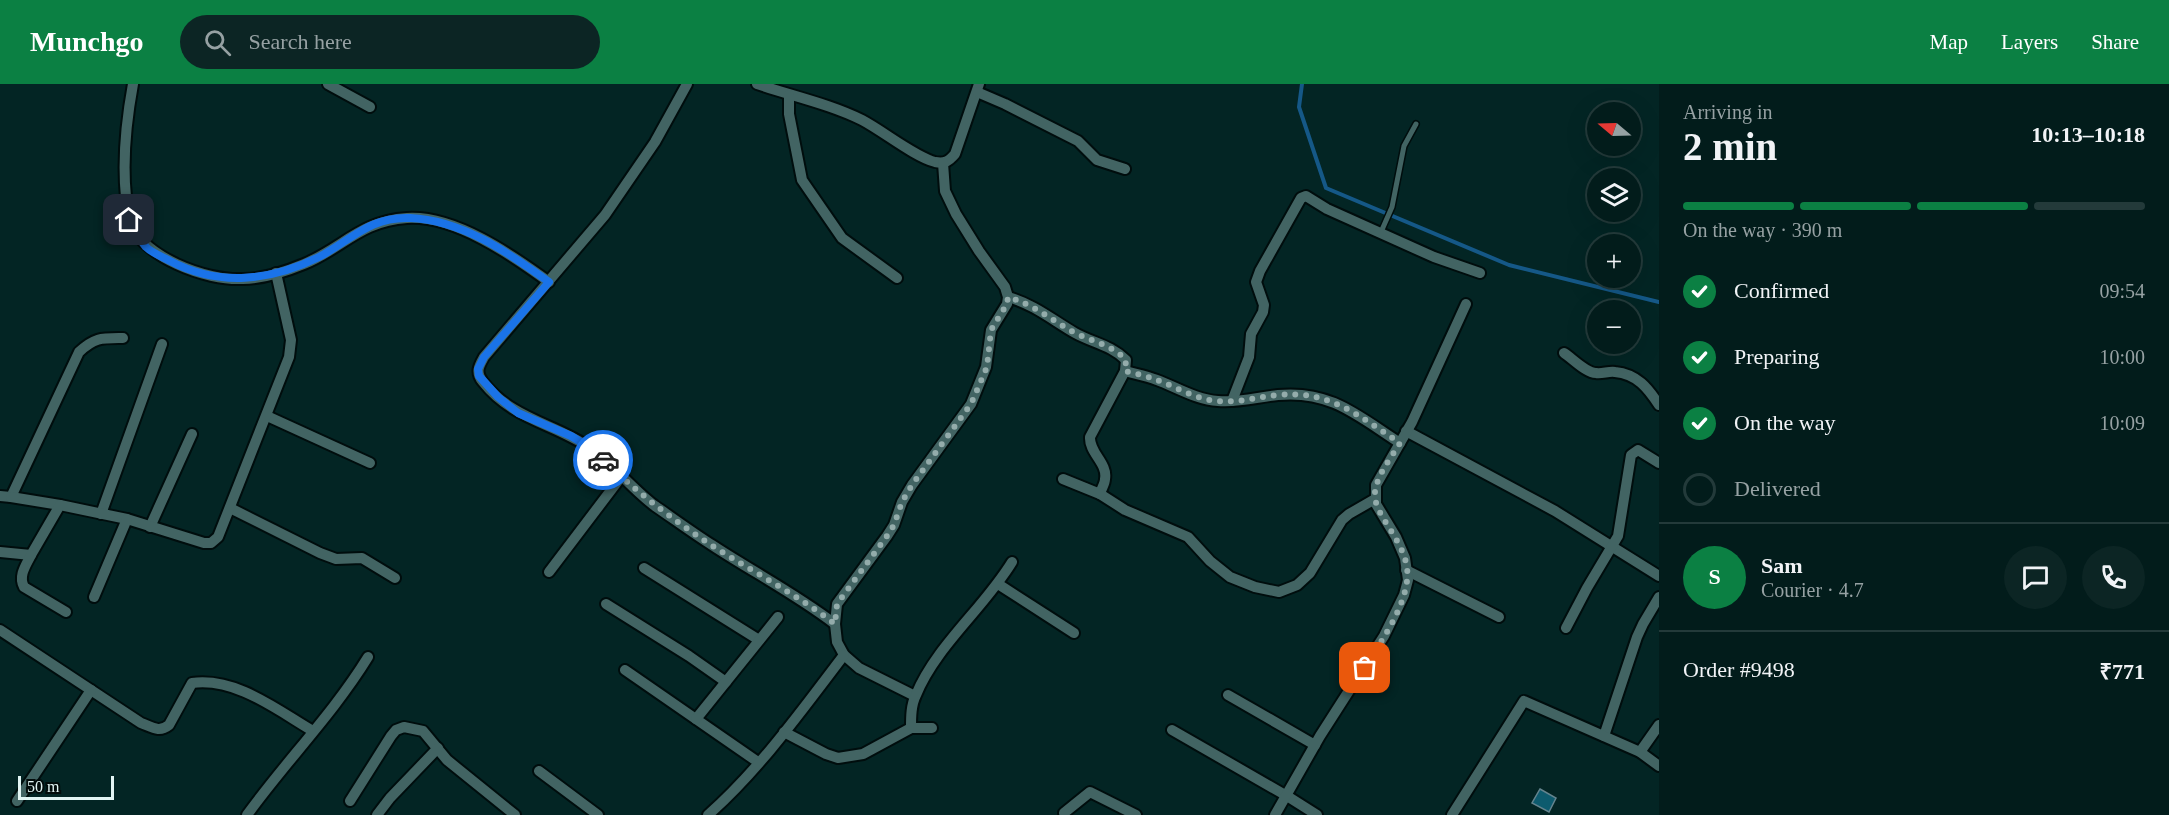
<!DOCTYPE html>
<html lang="en">
<head>
<meta charset="utf-8">
<style>
	body { margin:0; font-family:Georgia,serif; background:#0c2524; color:#f1f3f6; height:100vh; display:flex; flex-direction:column; font-size:22px; white-space:nowrap }
	* { box-sizing:border-box; margin:0 }
	p { font-size:20px; color:#96a1a3 }
	.icon { flex:none; width:33px; height:33px; fill:none; stroke:currentColor; stroke-width:2; stroke-linecap:round; stroke-linejoin:round }
	.map { position:relative; flex:1; overflow:hidden }
	.sheet { display:flex; flex-direction:column; background:#021c1b; width:510px }
	.sheet>* { flex:none }
	.needle { width:39px; rotate:289deg }
	.buttons { position:absolute; left:1587px; top:18px; display:grid; gap:12px }
	.buttons a { display:grid; place-items:center; width:54px; height:54px; border-radius:50%; background:#021c1b; box-shadow:0 6px 24px #0002,0 0 0 2px #233a3a; font-size:30px }
	.scale { position:absolute; left:18px; bottom:15px; width:96px; box-sizing:border-box; padding-left:6px; border:3px solid #e2f5f4; border-top:0; font-size:16px; line-height:21px; white-space:nowrap; color:#e2f5f4; -webkit-text-stroke:4px #020c0b; paint-order:stroke }
	.pin { position:absolute; display:grid; place-items:center; width:51px; height:51px; color:#fff; margin:-26px; border-radius:12px; box-shadow:0 3px 9px #0006 }
	.courier { position:absolute; display:grid; place-items:center; width:60px; height:60px; margin:-30px; border:4px solid #1a73e8; border-radius:50%; background:#fff; color:#222; box-shadow:0 2px 8px #0007 }
	.head em { font-style:normal; font-weight:800 }
	.head div { display:flex; flex-direction:column-reverse }
	.head { display:flex; align-items:center; justify-content:space-between; height:102px; padding:0 24px }
	h1 { font-size:39px; font-weight:800; line-height:45px }
	.bar { display:grid; grid-template-columns:repeat(4,1fr); gap:9px 6px; align-content:center; height:72px; padding:0 24px }
	.bar i { height:8px; border-radius:4px; background:#233a3a }
	.bar .current { background:#0b8043 }
	.bar p { grid-column:span 4 }
	.line { display:flex; align-items:center; gap:15px; padding:0 24px; border-top:2px solid #233a3a }
	.line div { flex:1 }
	.round { display:grid; place-items:center; flex:none; width:63px; height:63px; border-radius:32px; background:#0c2524 }
	ol { padding:0 24px; list-style:none }
	li { display:flex; align-items:center; gap:18px; height:66px }
	li p { margin-inline-start:auto }
	li .icon { padding:6px; border-radius:50%; background:#0b8043; color:#fff; stroke-width:4 }
	li:last-child { color:#96a1a3 }
	li i { width:33px; height:33px; border:3px solid #233a3a; border-radius:50% }
	header { display:flex; align-items:center; gap:36px; box-sizing:border-box; height:84px; padding:0 30px; background:#0b8043; color:#fff }
	header strong { font-size:28px }
	nav { display:flex; gap:33px; margin-inline-start:auto; font-size:21px }
	.search { width:420px; height:54px; background:#0c2524; display:flex; align-items:center; gap:15px; box-sizing:border-box; padding:0 21px; border-radius:33px; color:#96a1a3; font-size:22px }
	main { display:flex; flex:1; min-height:0 }
	.map>svg:first-child { display:block }
</style>
</head>
<body>
<header>
<strong>Munchgo</strong>
<div class="search"><svg class="icon" aria-label="search" viewBox="0 0 24 24"><circle cx="10" cy="10" r="6"/><path d="M15 15l6 6"/></svg>Search here</div>
<nav><a>Map</a><a>Layers</a><a>Share</a></nav>
</header>
<main>
<div class="map">
<svg width="1659" height="731" viewBox="0 0 1659 731">
	<rect width="100%" height="100%" fill="#032524"/>
	<g fill="none" stroke-linecap="round" stroke-linejoin="round">
		<!-- stream -->
		<polyline stroke="#155887" stroke-width="4" points="1302,0 1299,23 1326,104 1509,181 1659,218"/>
	</g>
	<!-- building -->
	<polygon fill="#0d5b6e" stroke="#64848e" stroke-width="1.5" points="1540,705 1556,714 1549,728 1532,719"/>
	<g fill="none" stroke-linecap="round" stroke-linejoin="round">
		<!-- lane casing -->
		<g stroke="#000d0d" stroke-width="8">
			<polyline id="lane" points="1381,148 1392,123 1404,62 1416,40"/>
		</g>
		<!-- street casing -->
		<g stroke="#000d0d" stroke-width="14">
			<g id="street">
				<path d="M133,0C126,38 122,74 126,113C127,120 126,129 129,135C141,173 206,197 243,195C262,195 287,187 304,180C343,164 360,137 407,134C455,131 512,171 549,198"/>
				<polyline points="328,0 370,23"/>
				<path d="M687,0L655,58L605,131L484,273C479,282 475,288 483,298C513,336 554,339 590,364C614,381 632,405 655,422C674,435 693,449 712,461C753,488 796,510 835,540"/>
				<path d="M757,0C792,12 830,20 862,36C883,47 915,73 935,78C945,80 949,77 955,70L979,0"/>
				<polyline points="977,8 1005,20 1078,57 1097,76 1125,85"/>
				<polyline points="789,11 789,30 802,96 842,154 897,194"/>
				<path d="M1008,213C1035,221 1051,235 1075,249C1093,259 1111,261 1126,276L1125,287L1090,353C1089,369 1108,379 1105,395C1105,400 1101,405 1100,410"/>
				<path d="M1564,269C1572,274 1586,289 1596,289C1602,290 1609,287 1615,288C1637,290 1648,304 1659,321"/>
				<path d="M1125,287C1136,290 1147,292 1157,296C1176,303 1197,316 1218,317C1238,319 1258,313 1278,311C1331,306 1358,332 1400,359"/>
				<polyline points="1232,317 1249,273 1251,250 1263,228 1264,221 1256,198 1260,187 1301,114 1306,112 1327,125 1434,173 1480,189"/>
				<polyline points="267,332 370,379"/>
				<polyline points="1406,347 1555,427 1659,492"/>
				<polyline points="1063,395 1100,410 1125,426 1188,453 1210,477 1230,493 1255,503 1279,508 1297,501 1310,489 1342,436 1349,430 1375,415"/>
				<path d="M0,412L11,413L79,268C95,253 102,254 123,254"/>
				<polyline points="11,413 60,421"/>
				<polyline points="230,424 320,469 336,475 362,474 395,494"/>
				<polyline points="101,430 162,260"/>
				<polyline points="150,443 192,350"/>
				<polyline points="0,468 31,471 60,421 127,435 204,459 211,459 218,453 289,273 291,256 276,189"/>
				<path d="M31,471C26,481 18,492 24,503L66,528"/>
				<polyline points="644,484 759,556"/>
				<polyline points="1406,486 1499,533"/>
				<polyline points="549,488 621,393"/>
				<polyline points="998,500 1074,549"/>
				<polyline points="94,513 127,435"/>
				<polyline points="606,520 689,572 726,598"/>
				<polyline points="1566,544 1587,504 1618,452 1631,371 1638,366 1659,379"/>
				<path d="M0,546L141,639C152,643 159,649 169,641L192,599C236,593 277,626 313,647"/>
				<polyline points="625,586 758,678"/>
				<polyline points="1228,611 1315,661"/>
				<polyline points="915,612 859,584 844,571 837,558 835,540 837,520 887,452 894,441 902,418 912,401 971,320 986,283 991,246 1007,220 1008,213 1005,203 979,167 956,130 945,107 943,79"/>
				<polyline points="696,635 778,533"/>
				<path d="M911,644C911,633 911,621 916,611C936,562 984,524 1012,478"/>
				<polyline points="1172,646 1287,712 1317,731"/>
				<polyline points="784,648 826,670 838,674 863,670 911,644 932,644"/>
				<polyline points="1604,652 1637,553 1643,540 1659,513"/>
				<polyline points="1640,668 1659,641"/>
				<polyline points="539,687 598,731"/>
				<polyline points="17,717 91,606"/>
				<polyline points="350,717 391,652 396,646 404,643 423,647 447,676 515,731"/>
				<polyline points="1064,729 1090,708 1136,731"/>
				<path d="M247,731C286,677 333,630 368,573"/>
				<polyline points="377,731 390,714 438,664"/>
				<path d="M708,731C760,685 802,626 844,571"/>
				<polyline points="1275,731 1320,652 1384,552 1404,511 1408,496 1405,474 1396,453 1376,420 1376,401 1412,338 1466,220"/>
				<polyline points="1452,731 1524,617 1640,668 1659,682"/>
			</g>
		</g>
		<!-- lane -->
		<use href="#lane" stroke="#426463" stroke-width="5"/>
		<!-- street -->
		<use href="#street" stroke="#426463" stroke-width="10"/>
	</g>
	<g fill="none" stroke-linecap="round" stroke-linejoin="round">
		<!-- done -->
		<path stroke="#94acab" stroke-width="6" stroke-dasharray="0 10.8" d="M603,376C637,408 673,436 711,461C753,488 796,510 835,540L837,520L887,452L894,441L902,418L912,401L971,320L987,283L991,246L1007,220L1008,213C1034,221 1052,236 1075,249C1093,258 1112,261 1126,276L1125,287C1136,290 1147,292 1157,296C1176,303 1197,316 1218,317C1238,319 1258,313 1278,311C1331,306 1358,332 1400,359C1391,374 1377,391 1375,408C1372,433 1412,460 1407,497C1403,528 1380,558 1365,584"/>
		<!-- route -->
		<path stroke="#1a73e8" stroke-width="8" d="M129,136C134,145 139,155 146,163C152,169 163,173 170,177C219,203 271,197 319,173C350,157 370,132 410,134C462,136 509,169 549,198L484,273L478,285L479,292L498,313L518,329L571,352L592,365L603,376"/>
	</g>
</svg>
<div class="buttons">
<a><svg class="needle" viewBox="-14 -14 28 28"><path d="M0-13l5 13h-10z" fill="#e53935"/><path d="M0 13l5-13h-10z" fill="#96a1a3"/></svg></a>
<a><svg class="icon" aria-label="layers" viewBox="0 0 24 24"><path d="M12 4l9 5-9 5-9-5zM3 14l9 5 9-5"/></svg></a>
<a>+</a>
<a>−</a>
</div>
<div class="scale">50 m</div>
<div class="pin" style="left:1365px;top:584px;background:#ea580c"><svg class="icon" aria-label="bag" viewBox="0 0 24 24"><path d="M5 8h14l-1 12H6zM9 8a3 3 0 0 1 6 0"/></svg></div>
<div class="pin" style="left:129px;top:136px;background:#1f2937"><svg class="icon" aria-label="home" viewBox="0 0 24 24"><path d="M3 11l9-7 9 7M6 9v11h12V9"/></svg></div>
<div class="courier" style="left:603px;top:376px"><svg class="icon" aria-label="car" viewBox="0 0 24 24"><path d="M5 17H2v-5l4-1 3-4h7l3 4 3 1v5h-3M9 17h6M6 11h13"/><circle cx="7" cy="17" r="2"/><circle cx="17" cy="17" r="2"/></svg></div>
</div>
<section class="sheet">
<div class="head"><div><h1>2 min</h1><p>Arriving in</p></div><em>10:13–10:18</em></div>
<div class="bar"><i class="current"></i><i class="current"></i><i class="current"></i><i></i><p>On the way · 390 m</p></div>
<ol>
<li><svg class="icon" aria-label="check" viewBox="0 0 24 24"><path d="M5 12l5 5 9-10"/></svg>Confirmed<p>09:54</p></li>
<li><svg class="icon" aria-label="check" viewBox="0 0 24 24"><path d="M5 12l5 5 9-10"/></svg>Preparing<p>10:00</p></li>
<li><svg class="icon" aria-label="check" viewBox="0 0 24 24"><path d="M5 12l5 5 9-10"/></svg>On the way<p>10:09</p></li>
<li><i></i>Delivered</li>
</ol>
<div class="line" style="height:108px"><b class="round" style="background:#0b8043;color:#fff">S</b><div><b>Sam</b><p>Courier · 4.7</p></div><a class="round"><svg class="icon" aria-label="chat" viewBox="0 0 24 24"><path d="M4 5h16v11H9l-5 4z"/></svg></a><a class="round"><svg class="icon" aria-label="phone" viewBox="0 0 24 24"><path d="M5 4h4l2 5-3 2q2 4 5 5l2-3 5 2v4C11 20 4 13 5 4z"/></svg></a></div>
<div class="line" style="height:78px"><div>Order #9498</div><b>₹771</b></div>
</section>
</main>
</body>
</html>
